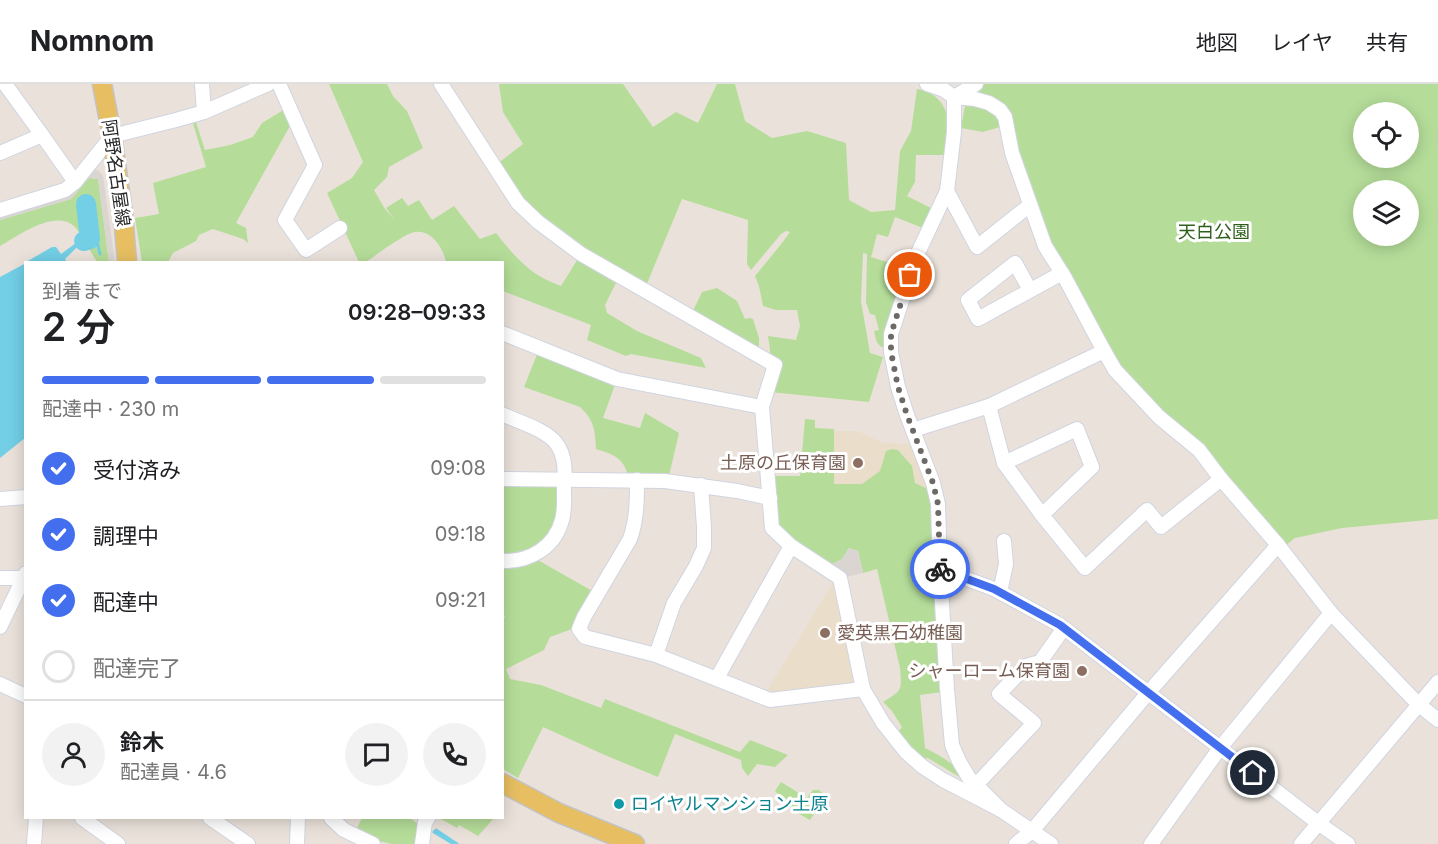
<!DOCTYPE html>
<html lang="ja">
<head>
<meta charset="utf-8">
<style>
	body { margin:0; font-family:Inter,"Noto Sans JP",sans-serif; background:#f2f2f2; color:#202124; height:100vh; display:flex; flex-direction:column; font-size:22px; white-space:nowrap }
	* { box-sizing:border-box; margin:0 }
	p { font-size:20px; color:#757577 }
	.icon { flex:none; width:33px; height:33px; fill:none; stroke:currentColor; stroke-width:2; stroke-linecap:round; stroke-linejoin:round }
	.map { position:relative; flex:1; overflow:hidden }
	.side { position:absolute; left:24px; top:177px; width:480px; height:558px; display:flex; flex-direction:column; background:#fff; border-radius:0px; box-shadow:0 3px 15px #0003 }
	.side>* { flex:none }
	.controls { position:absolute; left:1353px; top:18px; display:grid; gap:12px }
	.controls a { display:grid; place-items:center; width:66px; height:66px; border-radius:50%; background:#fff; box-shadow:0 3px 15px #0003; font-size:30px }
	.pin { position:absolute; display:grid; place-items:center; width:51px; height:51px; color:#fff; margin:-26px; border:3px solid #fff; border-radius:50%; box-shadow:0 2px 6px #0007 }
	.courier { position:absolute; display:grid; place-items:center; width:60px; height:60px; margin:-30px; border:4px solid #436eee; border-radius:50%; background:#fff; color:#222; box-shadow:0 2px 8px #0007 }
	.summary em { font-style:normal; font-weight:600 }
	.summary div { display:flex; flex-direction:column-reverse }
	.summary { display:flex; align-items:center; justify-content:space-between; height:102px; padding:0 18px }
	h1 { font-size:39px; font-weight:600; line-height:45px }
	.bar { display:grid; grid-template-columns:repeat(4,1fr); gap:9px 6px; align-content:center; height:72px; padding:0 18px }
	.bar i { height:8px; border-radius:4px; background:#e0e0e0 }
	.bar .selected { background:#436eee }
	.bar p { grid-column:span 4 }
	.line { display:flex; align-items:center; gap:15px; padding:0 18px; border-top:2px solid #e0e0e0 }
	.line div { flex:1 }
	.round { display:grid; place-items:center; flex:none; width:63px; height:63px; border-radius:32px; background:#f2f2f2 }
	ol { padding:0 18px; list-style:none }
	li { display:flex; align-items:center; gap:18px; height:66px }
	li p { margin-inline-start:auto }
	li .icon { padding:6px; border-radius:50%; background:#436eee; color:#fff; stroke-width:4 }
	li:last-child { color:#757577 }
	li i { width:33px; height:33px; border:3px solid #e0e0e0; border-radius:50% }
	header { display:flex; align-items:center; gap:36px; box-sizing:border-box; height:84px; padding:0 30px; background:#fff; border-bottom:2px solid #e0e0e0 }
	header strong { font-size:28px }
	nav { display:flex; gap:33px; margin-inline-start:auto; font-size:21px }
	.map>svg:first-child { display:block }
</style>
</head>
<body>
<header>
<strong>Nomnom</strong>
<nav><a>地図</a><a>レイヤ</a><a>共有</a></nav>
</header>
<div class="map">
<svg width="1438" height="760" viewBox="0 0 1438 760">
	<rect width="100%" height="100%" fill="#eae2da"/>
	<!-- education -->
	<g fill="#eadeca">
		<polygon points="834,347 858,347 883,359 915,360 930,406 915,399 912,382 898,366 884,372 881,387 862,400 833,401"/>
		<polygon points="835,495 859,603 765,610"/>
	</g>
	<!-- green -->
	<g fill="#b5dd99" fill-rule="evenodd">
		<path d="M329,0H387L393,12L407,27L423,64L389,83L387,93L374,106L385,125L395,136L386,124L402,114L408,122L419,116L432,136L454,122L480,155L496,149C516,174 530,191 561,202L579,173L618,195L605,221L607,229L637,247L701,274L706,284L631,270L626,272L587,256L591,241L503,207L502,178H446C443,164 432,146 415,148C405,149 375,172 366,178H359L327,109L352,94L363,78Z"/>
		<path d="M499,0H623L653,43L676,28L698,39L717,0H735L745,37L772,54L807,47L846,59L849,116L871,128L895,126L900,67L911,47L917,5C954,13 949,42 945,71H916L915,98L907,112L931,124L923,144L895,133L888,153L877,150L872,170L871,173L893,180L908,190L886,261L884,264C876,261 876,255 874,247L879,246L875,231L870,230L866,218L867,170L863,169L861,217L870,269L883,273L869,318L770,308V265L768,252L796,256L800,242L797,226H776L763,222L759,202L755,192L782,159L790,148L786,147L781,150L751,186L747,180L748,136L682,115L646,202L583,165L521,116L497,80L523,60L503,28Z"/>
		<path d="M982,0H1438V435L1342,444L1295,454L1285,462L1240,405L1199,358L1156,321L1117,280L1052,162L1018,73L1008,26L998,15L970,7ZM1364,28H1408V74H1364ZM1364,106H1408V152H1364Z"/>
		<polygon points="970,19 985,23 996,30 1000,43 983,48 961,44 965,22"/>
		<polygon points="285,25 291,40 236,139 246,144 248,159 243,155 213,145 199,151 196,157 173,169 168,178 142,178 135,134 159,130 153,99 206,83 192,36 195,35 205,66 230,61 253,53 262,39"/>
		<path d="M89,94L98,95L109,178H97C91,169 81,149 74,142C54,125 18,152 0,162V136L71,115Z"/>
		<polygon points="717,204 737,217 745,235 750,234 753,235 759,254 759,267 692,229 702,208"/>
		<path d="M538,268L616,298L603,334L640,344L645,329L679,349L669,392L628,391C623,373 612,370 596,365C595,346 594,336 580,323L524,303Z"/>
		<path d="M805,335L815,336V344L834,345V400H862L880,387L886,367L892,365L898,366L912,382L915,399L930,406L942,608L920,611L925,664C941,672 958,681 966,697L928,674L918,675L896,651L902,643L892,627L883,618C902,606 902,607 900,584L877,485L863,489L858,467L849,464L842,475L829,482L775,442L772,392H800Z"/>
		<polygon points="503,399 555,400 561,406 555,443 534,468 503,472"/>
		<polygon points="536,475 594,508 572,545 550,553 544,566 506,585 510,595 541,601 601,624 605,615 740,668 750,656 788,671 775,683 757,680 748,692 742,684 741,676 675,650 658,693 607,672 543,643 518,694 503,685 502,534 505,533 502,527 503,482"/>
		<polygon points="781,698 807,714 813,706 819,706 826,712 810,736 794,727 775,707"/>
		<polygon points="362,734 410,734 419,741 417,760 392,760 379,757 356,746"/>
		<polygon points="441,734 494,734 478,752 459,741 457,744 441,735"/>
	</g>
	<!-- plaza -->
	<g fill="#dad5d0">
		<polygon points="94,85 99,87 103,92 115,178 109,178 98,95 89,94 71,115 0,136 0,132"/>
		<polygon points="849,464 858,467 863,489 846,493 829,482 842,475"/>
	</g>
	<!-- water -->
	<g fill="#72cfe6">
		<polygon points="76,159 78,162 65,175 67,178 26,178 52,163 56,163 61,170"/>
		<polygon points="26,179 25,354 0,374 0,193"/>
	</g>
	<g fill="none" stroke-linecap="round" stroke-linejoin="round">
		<!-- stream -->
		<g stroke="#72cfe6" stroke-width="3">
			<polyline points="94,145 100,170"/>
			<polyline points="454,760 434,748 436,746 457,760"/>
		</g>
		<!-- river -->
		<polyline stroke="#72cfe6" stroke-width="20" points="84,157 90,155 86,120"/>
		<!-- minor casing -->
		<g stroke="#d0d4e0" stroke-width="16">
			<g id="minor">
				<polyline points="5,0 42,51"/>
				<polyline points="202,0 204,28"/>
				<polyline points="279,0 315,81 285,136 306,166 340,144"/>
				<polyline points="441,0 518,119 538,138 581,170 775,281 762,323 772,444 791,462 840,494 863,605 883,639 906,668 923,683 943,696 1001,726"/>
				<polyline points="954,13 976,0"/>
				<polyline points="0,69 42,51 75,98"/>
				<polyline points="947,107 977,163 1030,121"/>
				<polyline points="0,126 65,106 75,98 112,52 176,36 204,28 268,0"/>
				<polyline points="1030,206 1015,179 968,216 978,235 1062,189"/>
				<polyline points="502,249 617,295 762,323"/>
				<polyline points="1104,267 1115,286 1159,333 1199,366 1221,395 1278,461 1331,529 1418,620 1438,636"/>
				<polyline points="989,322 1004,379 1042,431 1085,484 1147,426 1161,443 1221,395"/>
				<path d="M502,330C518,338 545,345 556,359C566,372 565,388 564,403C564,414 565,426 562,436C555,463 530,478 502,477"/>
				<polyline points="913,346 989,322 1104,267 1065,194 1045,162 1012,69 1005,33 1000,26 989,19 975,15 954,13 944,6 927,0"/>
				<polyline points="1004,379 1077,345 1092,383 1042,431"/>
				<polyline points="502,395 665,397 737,407 770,414"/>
				<path d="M637,396C637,416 637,435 630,455L584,533L579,545L585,553L656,571L770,616L863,605"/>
				<polyline points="0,415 26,413"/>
				<polyline points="940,485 938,420 933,399 907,331 898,303 891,268 891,250 917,171 947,107 954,48 954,13"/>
				<polyline points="0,494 23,494"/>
				<polyline points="1000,508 1006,480 1004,457"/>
				<polyline points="0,543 26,489"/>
				<polyline points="656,571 674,519 696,482 704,464 704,443 701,401"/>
				<polyline points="717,594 791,462"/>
				<polyline points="0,600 26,612"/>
				<polyline points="976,701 1034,639 999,610 1026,582 1040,578 1064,544"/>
				<polyline points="82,734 118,760"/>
				<polyline points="210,734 248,760"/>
				<polyline points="331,734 344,746 373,760"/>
				<polyline points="34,760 36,734"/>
				<polyline points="297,760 298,734"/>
				<polyline points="422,760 425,738 428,734"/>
				<polyline points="1016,760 1032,747 1148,609 1278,461"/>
				<polyline points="1051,760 1001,726 969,694 959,677 952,661 947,605 940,485 994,505 1060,541 1318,739 1348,760"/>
				<polyline points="1151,760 1220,664 1331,529"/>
				<polyline points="1301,760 1438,598"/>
			</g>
		</g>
		<!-- major casing -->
		<g stroke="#c3c3c3" stroke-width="21">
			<g id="major">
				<polyline points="102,0 112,52 123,130 127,178"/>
				<polyline points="502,699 559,729 635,760"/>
			</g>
		</g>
		<!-- minor -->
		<use href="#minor" stroke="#fff" stroke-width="14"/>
		<!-- major -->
		<use href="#major" stroke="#e7bf62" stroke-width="18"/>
	</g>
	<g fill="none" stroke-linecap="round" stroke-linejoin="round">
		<!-- done -->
		<polyline stroke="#6c6966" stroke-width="6" stroke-dasharray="0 10.8" points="910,191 891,250 891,268 898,303 907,331 933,399 938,420 940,485"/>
		<!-- route -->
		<polyline stroke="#436eee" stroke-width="8" points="940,485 994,505 1060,541 1253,689"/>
	</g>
	<!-- markers -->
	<g fill="#8d6e63" stroke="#fff" stroke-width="2">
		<circle cx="858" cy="379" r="6"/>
		<circle cx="825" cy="549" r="6"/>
		<circle cx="1082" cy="587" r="6"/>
	</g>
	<circle fill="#0f9aa8" stroke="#fff" stroke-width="2" cx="619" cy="720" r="6"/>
	<g text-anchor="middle" stroke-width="6" stroke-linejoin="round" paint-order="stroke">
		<!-- street labels -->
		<g font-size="18" fill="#282828" stroke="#fff">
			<text transform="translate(116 89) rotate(82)" y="6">阿野名古屋線</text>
		</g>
		<!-- park labels -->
		<g font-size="18" fill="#2f5f1d" stroke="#fff">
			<text x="1214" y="154">天白公園</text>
		</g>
		<!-- education labels -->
		<g font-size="18" fill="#785e54" stroke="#fff" text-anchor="end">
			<text x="846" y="385">土原の丘保育園</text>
			<text x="837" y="555" text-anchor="start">愛英黒石幼稚園</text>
			<text x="1070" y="593">シャーローム保育園</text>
		</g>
		<!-- culture labels -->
		<g font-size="18" fill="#0d838f" stroke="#fff" text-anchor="start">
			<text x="631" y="726">ロイヤルマンション土原</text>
		</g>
	</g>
</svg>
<div class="controls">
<a><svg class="icon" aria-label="locate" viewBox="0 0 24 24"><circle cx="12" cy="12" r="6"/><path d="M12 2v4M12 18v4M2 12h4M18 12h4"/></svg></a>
<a><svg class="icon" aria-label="layers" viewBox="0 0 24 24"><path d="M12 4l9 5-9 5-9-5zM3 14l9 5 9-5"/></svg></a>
</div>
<div class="pin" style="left:910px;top:191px;background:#ea580c"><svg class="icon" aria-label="bag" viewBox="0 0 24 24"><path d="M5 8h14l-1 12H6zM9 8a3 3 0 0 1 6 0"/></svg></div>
<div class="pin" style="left:1253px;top:689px;background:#1f2937"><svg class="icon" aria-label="home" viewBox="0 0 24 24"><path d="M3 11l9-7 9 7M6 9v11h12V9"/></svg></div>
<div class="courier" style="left:940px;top:485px"><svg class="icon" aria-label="bike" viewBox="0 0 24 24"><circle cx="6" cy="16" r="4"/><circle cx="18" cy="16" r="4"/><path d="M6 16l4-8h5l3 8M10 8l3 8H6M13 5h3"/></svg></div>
<section class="side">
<div class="summary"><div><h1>2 分</h1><p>到着まで</p></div><em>09:28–09:33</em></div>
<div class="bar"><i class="selected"></i><i class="selected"></i><i class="selected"></i><i></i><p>配達中 · 230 m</p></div>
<ol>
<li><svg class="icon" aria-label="check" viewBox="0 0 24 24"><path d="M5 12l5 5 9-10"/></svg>受付済み<p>09:08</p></li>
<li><svg class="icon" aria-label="check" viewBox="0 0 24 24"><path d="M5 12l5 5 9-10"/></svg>調理中<p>09:18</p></li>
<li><svg class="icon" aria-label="check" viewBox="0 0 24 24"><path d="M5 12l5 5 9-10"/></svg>配達中<p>09:21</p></li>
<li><i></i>配達完了</li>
</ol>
<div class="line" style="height:108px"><a class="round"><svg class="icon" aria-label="person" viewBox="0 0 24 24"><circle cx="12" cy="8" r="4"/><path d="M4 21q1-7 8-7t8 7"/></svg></a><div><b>鈴木</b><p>配達員 · 4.6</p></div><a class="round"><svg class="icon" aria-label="chat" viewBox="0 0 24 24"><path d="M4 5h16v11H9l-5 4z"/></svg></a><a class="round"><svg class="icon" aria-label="phone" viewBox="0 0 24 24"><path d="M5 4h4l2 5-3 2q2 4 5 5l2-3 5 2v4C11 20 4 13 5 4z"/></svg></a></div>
</section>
</div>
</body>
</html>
